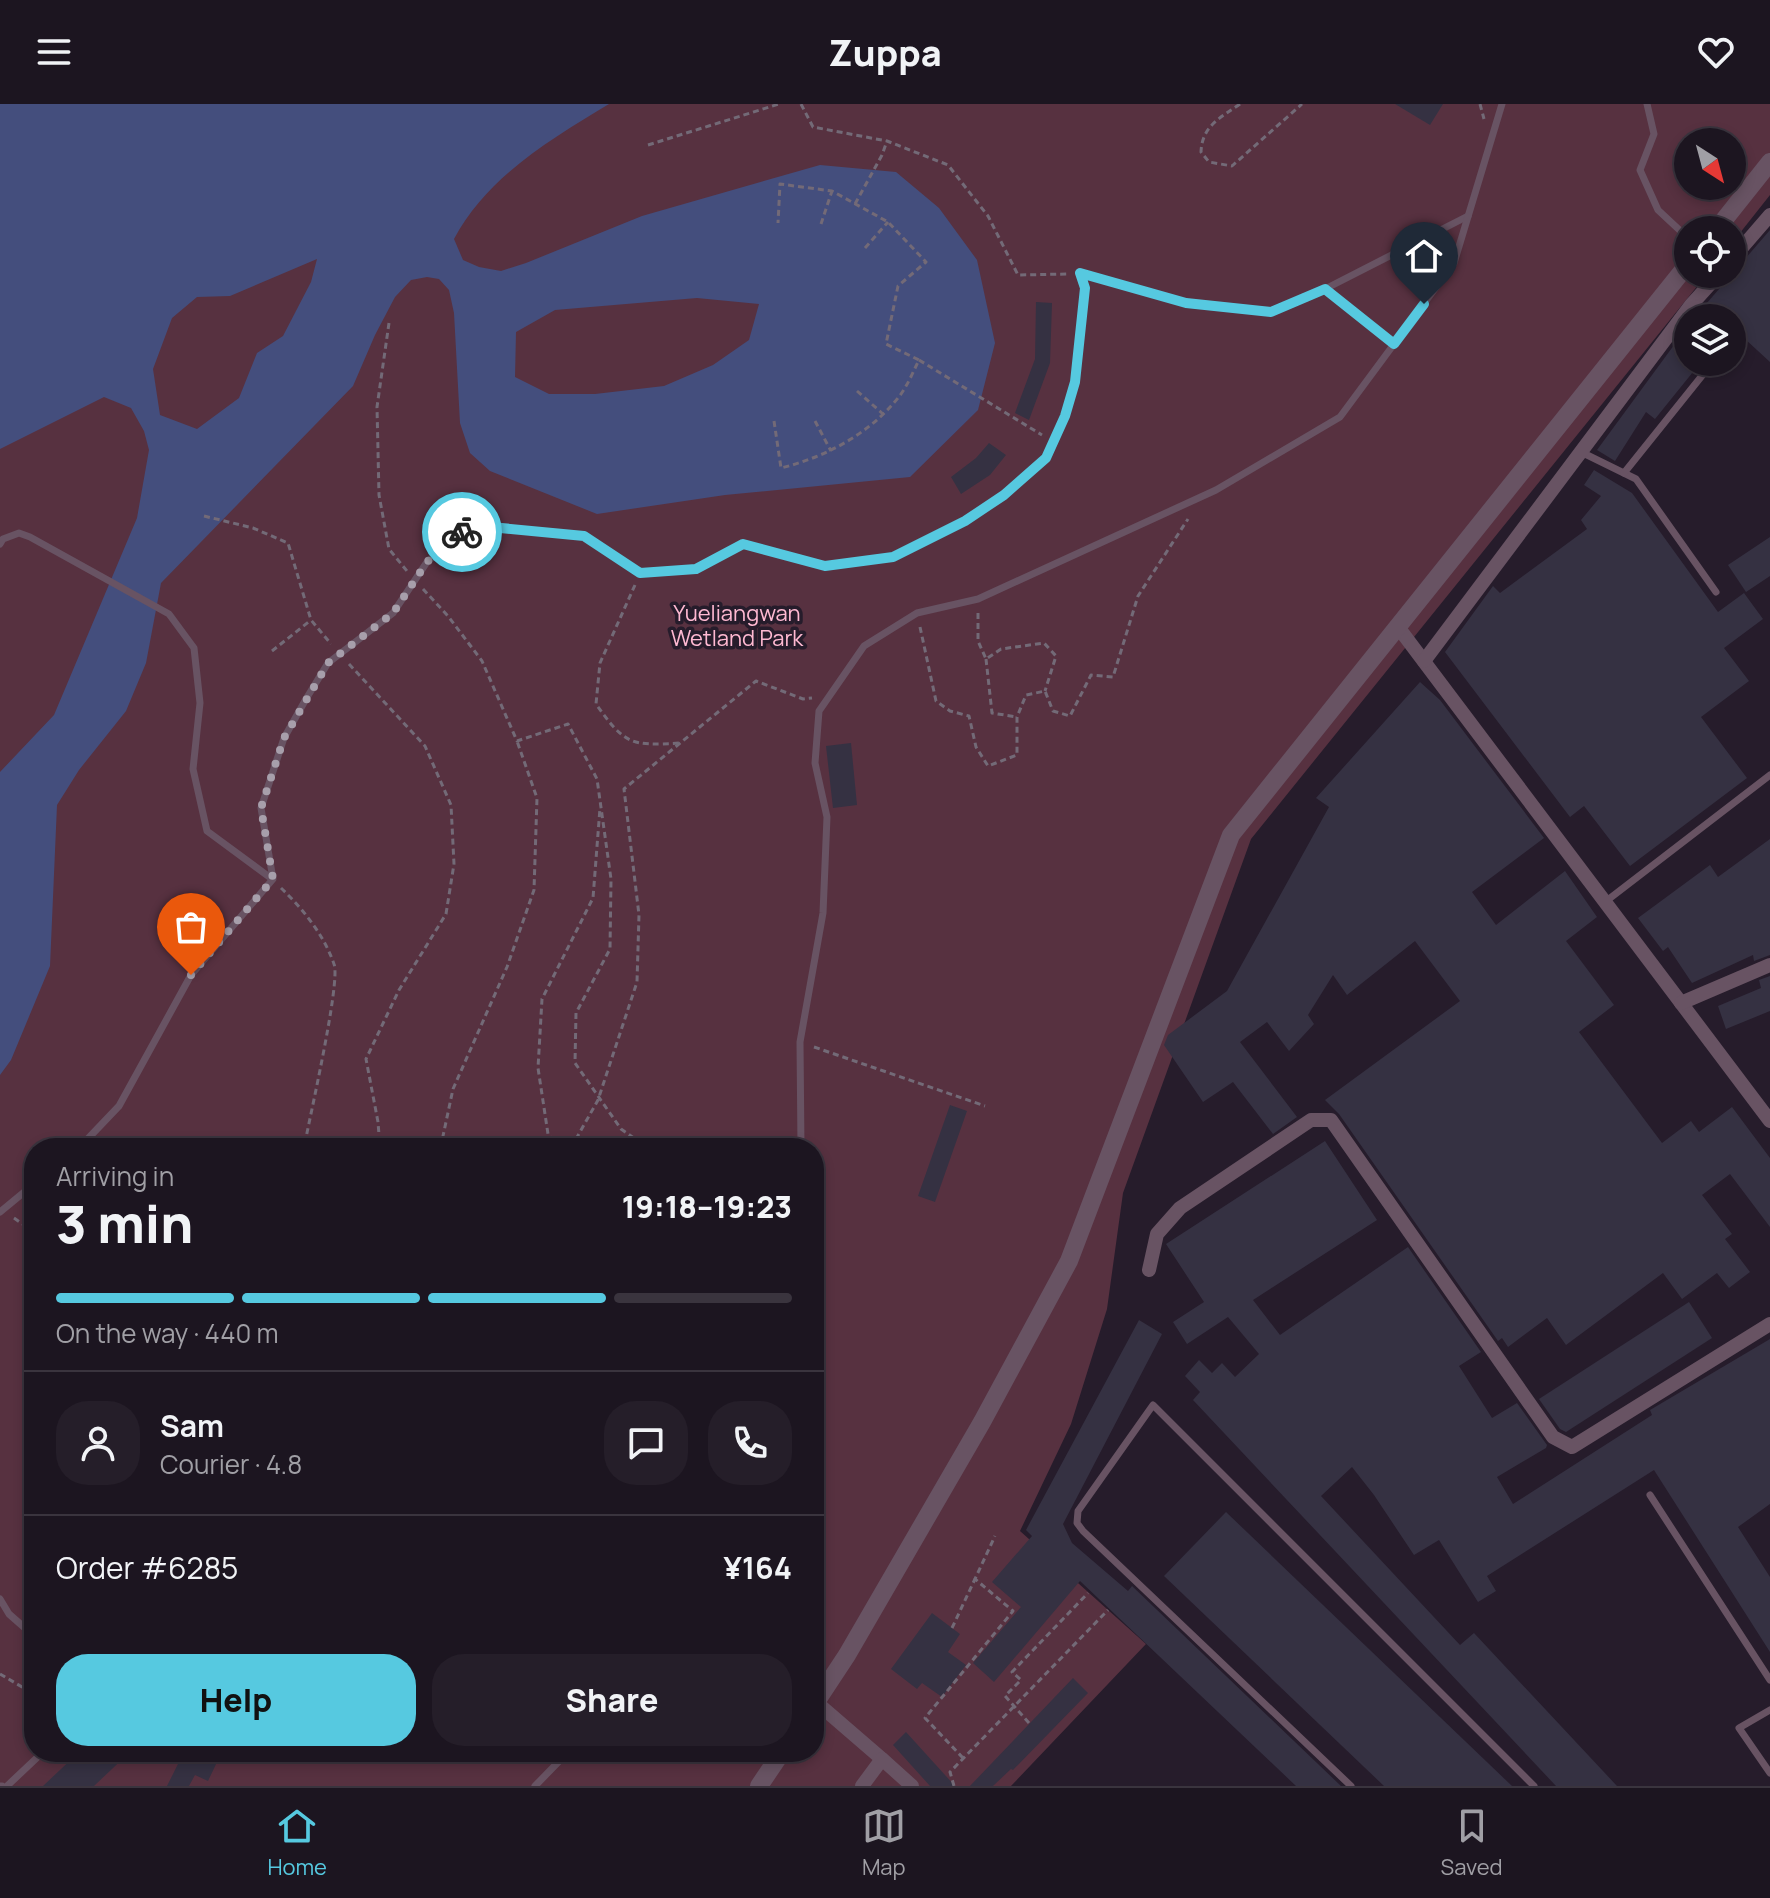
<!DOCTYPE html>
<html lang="en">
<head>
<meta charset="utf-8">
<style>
	body { margin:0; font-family:Manrope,sans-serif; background:#251e29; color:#f1f3f6; height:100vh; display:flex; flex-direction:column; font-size:30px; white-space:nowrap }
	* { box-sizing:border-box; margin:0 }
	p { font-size:26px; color:#a09fa5 }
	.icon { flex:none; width:44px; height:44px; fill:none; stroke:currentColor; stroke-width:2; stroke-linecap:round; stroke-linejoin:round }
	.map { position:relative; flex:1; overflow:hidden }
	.sheet { position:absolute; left:24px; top:1034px; width:800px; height:624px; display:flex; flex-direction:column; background:#1c1520; border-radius:32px; box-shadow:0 4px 12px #0003,0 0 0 2px #3a343e }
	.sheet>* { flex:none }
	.needle { width:52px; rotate:144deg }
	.tools { position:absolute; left:1674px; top:24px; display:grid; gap:16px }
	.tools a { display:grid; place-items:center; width:72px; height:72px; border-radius:50%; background:#1c1520; box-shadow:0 4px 12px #0003,0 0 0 2px #3a343e; font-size:40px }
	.pin { position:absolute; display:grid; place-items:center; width:68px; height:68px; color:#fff; margin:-82px -34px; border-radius:50% 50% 50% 0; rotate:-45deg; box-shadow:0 0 8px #0007 }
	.pin .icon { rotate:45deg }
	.courier { position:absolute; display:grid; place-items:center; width:80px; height:80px; margin:-40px; border:6px solid #56c9e0; border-radius:50%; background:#fff; color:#222; box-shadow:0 2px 10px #0007 }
	.head em { font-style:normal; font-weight:800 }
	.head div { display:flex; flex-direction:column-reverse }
	.head { display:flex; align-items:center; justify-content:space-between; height:136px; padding:0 32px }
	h1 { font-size:52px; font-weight:800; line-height:60px }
	.bar { display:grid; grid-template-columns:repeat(4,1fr); gap:12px 8px; align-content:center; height:96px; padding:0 32px }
	.bar i { height:10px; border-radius:6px; background:#3a343e }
	.bar .current { background:#56c9e0 }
	.bar p { grid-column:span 4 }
	.line { display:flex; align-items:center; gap:20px; padding:0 32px; border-top:2px solid #3a343e }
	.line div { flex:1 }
	.round { display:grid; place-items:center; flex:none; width:84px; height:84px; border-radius:32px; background:#251e29 }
	.button { display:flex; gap:16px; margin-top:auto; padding:16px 32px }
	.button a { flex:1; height:92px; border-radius:32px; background:#56c9e0; color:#111; font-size:32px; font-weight:800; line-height:92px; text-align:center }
	.button a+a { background:#251e29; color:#f1f3f6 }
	header { display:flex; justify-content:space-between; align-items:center; height:104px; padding:0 32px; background:#1c1520; font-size:36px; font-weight:800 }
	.menu { display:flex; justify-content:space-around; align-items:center; height:112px; border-top:2px solid #3a343e; background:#1c1520; font-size:22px; color:#a09fa5 }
	.menu a { display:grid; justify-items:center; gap:4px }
	.menu .current { color:#56c9e0 }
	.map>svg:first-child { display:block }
</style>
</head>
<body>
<header><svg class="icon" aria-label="menu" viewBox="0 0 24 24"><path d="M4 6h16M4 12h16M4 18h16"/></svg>Zuppa<svg class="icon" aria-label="heart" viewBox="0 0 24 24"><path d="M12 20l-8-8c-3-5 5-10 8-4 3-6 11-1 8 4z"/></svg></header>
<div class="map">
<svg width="1770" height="1682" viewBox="0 0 1770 1682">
	<rect width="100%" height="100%" fill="#261c2b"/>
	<!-- green -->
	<path fill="#573140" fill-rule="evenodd" d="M535,0H1770V91L1732,139V126H1688V170H1707L1251,735L1123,1089L1107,1205L1071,1320L1020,1427L1146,1540L1011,1682H0V317L160,176ZM1688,38H1732V82H1688ZM34,1044H814V1648H34Z"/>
	<!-- water -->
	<path fill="#444e7d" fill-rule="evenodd" d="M0,0H609C551,35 487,73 454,135L463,156L479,163L501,167L526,159L642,112L820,61L896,68L939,104L977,156L995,239L978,306L910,373L725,391L597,410L490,367L470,349L460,319L454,209L449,186L439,175L427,173L411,176L395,193L375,231L353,282L161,479L146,559L126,607L79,666L57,701L50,862L11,956L0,971V668L54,611L137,414L149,346L144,327L131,304L104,293L0,345ZM317,155L311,178L283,232L257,249L239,294L197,325L160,311L153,265L172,214L197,193L230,192ZM697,194L759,200L749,236L713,261L664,282L595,290H549L515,273L516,228L555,206Z"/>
	<!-- building -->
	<g fill="#353142">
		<polygon points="1395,0 1443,0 1430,21"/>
		<polygon points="1770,126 1770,258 1732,223 1732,214 1694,214"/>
		<polygon points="1036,198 1052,199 1050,259 1029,316 1015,309 1035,255"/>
		<polygon points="1688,222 1688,258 1701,258 1655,315 1646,308 1615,357 1597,346"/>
		<polygon points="989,339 1006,351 990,371 961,390 951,373 976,354"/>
		<polygon points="1594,366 1632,389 1718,508 1744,489 1763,515 1724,544 1749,577 1701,613 1747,674 1630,762 1584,702 1570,713 1445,548 1493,482 1500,489 1587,425 1581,416 1601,392 1584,381"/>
		<polygon points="1770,433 1770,472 1746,488 1728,461"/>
		<polygon points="1420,578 1440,596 1544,734 1472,788 1496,821 1565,767 1597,813 1566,837 1614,901 1579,928 1662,1039 1691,1017 1699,1028 1732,1003 1770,1054 1770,1123 1730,1070 1702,1091 1732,1130 1725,1135 1750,1168 1729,1184 1717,1169 1682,1195 1663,1169 1566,1241 1547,1214 1508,1243 1502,1234 1498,1237 1339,1010 1325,996 1460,897 1415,837 1347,891 1333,871 1308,911 1314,920 1289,947 1267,918 1240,938 1297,1013 1273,1030 1233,978 1203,998 1164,941 1168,931 1227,887 1329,703 1316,694"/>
		<polygon points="851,639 857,701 833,704 826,642"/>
		<polygon points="1770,735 1770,851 1754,857 1753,851 1692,879 1668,843 1663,847 1638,814 1710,761 1718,773"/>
		<polygon points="1770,872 1770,907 1726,925 1718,902 1761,884 1759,876"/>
		<polygon points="950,1001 967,1007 935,1098 918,1092"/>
		<polygon points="1325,1037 1377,1116 1253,1196 1280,1231 1408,1143 1481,1248 1459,1262 1492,1314 1517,1299 1547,1341 1546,1344 1497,1373 1513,1400 1652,1311 1650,1306 1770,1235 1770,1400 1738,1423 1770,1473 1770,1548 1654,1366 1487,1472 1496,1487 1478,1498 1439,1436 1414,1451 1374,1391 1352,1363 1321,1392 1460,1541 1474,1529 1617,1682 1556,1682 1193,1296 1200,1288 1185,1272 1199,1256 1212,1269 1222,1259 1235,1273 1259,1250 1228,1213 1187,1240 1173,1218 1204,1198 1166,1140"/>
		<polygon points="1689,1198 1712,1234 1566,1328 1560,1325 1539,1295"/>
		<polygon points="1139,1216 1162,1230 1063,1420 1072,1439 1128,1487 1132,1482 1341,1682 1296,1682 1080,1477 994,1578 973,1559 1021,1503 992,1478 1032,1432 1026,1426"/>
		<polygon points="1226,1408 1512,1682 1384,1682 1164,1472"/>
		<polygon points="932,1509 960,1530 948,1548 966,1561 942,1593 922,1579 917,1585 891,1565"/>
		<polygon points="1073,1574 1088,1589 1013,1666 1011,1665 993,1682 970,1682"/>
		<polygon points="906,1628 955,1682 930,1682 893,1641"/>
		<polygon points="79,1648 130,1648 94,1682 43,1682"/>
		<polygon points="154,1648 201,1648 218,1656 208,1677 195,1671 189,1682 167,1682 178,1660"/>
	</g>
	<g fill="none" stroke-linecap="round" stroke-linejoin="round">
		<!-- path -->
		<g stroke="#736a77" stroke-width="3" stroke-dasharray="6 4" stroke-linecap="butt">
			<polyline points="801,0 813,23 887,37 948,61 988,112 1018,171 1068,170"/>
			<path d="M1240,0C1220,14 1202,22 1201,48L1209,58L1232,62L1302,0"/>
			<polyline points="1480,0 1484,15"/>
			<polyline points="648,41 779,0"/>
			<polyline points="855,100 882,51 887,37"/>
			<polyline points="821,120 832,87"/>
			<polyline points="865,144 888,118"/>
			<polyline points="389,219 377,303 379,391 389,445 407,467"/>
			<polyline points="919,256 1042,331"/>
			<polyline points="857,287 883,310"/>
			<path d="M774,317L781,364C825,353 868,331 898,294C907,283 913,268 919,256L886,240L898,182L926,158L888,118L832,87L780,80L778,119"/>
			<polyline points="815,317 831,347"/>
			<polyline points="204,412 253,424 288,439 311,516 331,540"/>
			<path d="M635,481L600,559L596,600C625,641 631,642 680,639"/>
			<polyline points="423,485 448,512 482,557 517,637 568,620 597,675 611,775 610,845 576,909 575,959 621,1025 648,1044"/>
			<polyline points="978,509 978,537 986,555 1001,545 1044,539 1056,552 1045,587"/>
			<polyline points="920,523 936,597 950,607 969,612 976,643 988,662 1017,651 1017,613 1026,591 1045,587 1053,607 1070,612 1091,571 1113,573 1138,492 1188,415"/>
			<polyline points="272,547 311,516"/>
			<polyline points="986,555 992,609 1017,613"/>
			<polyline points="349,560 425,642 451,701 454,760 446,810 399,886 366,955 378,1018 380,1044"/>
			<path d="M281,784C303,805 324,831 334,860C341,878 309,1016 304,1044"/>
			<polyline points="814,943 985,1002"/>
			<polyline points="444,1044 443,1032 453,985 507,863 534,786 537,694 517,637"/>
			<polyline points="562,1044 548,1030 538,964 542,895 593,794 600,704"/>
			<polyline points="571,1044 598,996 637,878 639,811 624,685 756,577 803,595 812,594"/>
			<polyline points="14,1114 34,1128"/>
			<polyline points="952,1524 975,1475"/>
			<polyline points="0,1570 34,1590"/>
			<polyline points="1029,1619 1005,1592 1021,1576 1012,1568 1088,1489"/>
			<polyline points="963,1654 925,1614 1013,1507 975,1475 995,1432"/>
			<polyline points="954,1682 950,1668 1108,1506"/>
		</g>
		<!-- service -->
		<g stroke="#685363" stroke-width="7">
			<polyline points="1647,0 1654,30 1640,66 1658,106 1688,134"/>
			<polyline points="1325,185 1394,240"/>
			<polyline points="1581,348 1636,375 1716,488"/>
			<polyline points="1624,369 1713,258"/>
			<polyline points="0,440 3,435 19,429 30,433 169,510 194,544 200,599 193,665 207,727 272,775"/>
			<polyline points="1605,798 1770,671"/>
			<polyline points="79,1044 119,1002 191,871 273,775 261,704 284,634 306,595 328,559 393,509 427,458 470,421 584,432 640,469 696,465 743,440 825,462 893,453 965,417 1004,391 1046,354 1065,312 1075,278 1085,184 1080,169 1186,199 1271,208 1325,185 1468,112"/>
			<polyline points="801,1044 800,938 823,809 827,713 815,659 819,607 864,542 917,509 978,495 1216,386 1340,313 1454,159 1502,0"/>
			<polyline points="0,1108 34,1080"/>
			<polyline points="1650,1391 1770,1576"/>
			<polyline points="0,1495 9,1510 34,1532"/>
			<polyline points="1770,1606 1739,1624 1770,1669"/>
			<polyline points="0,1682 2,1682"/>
			<polyline points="7,1682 43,1648"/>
			<polyline points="535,1682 568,1648"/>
			<polyline points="1351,1682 1083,1427 1077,1419 1078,1407 1153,1301 1534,1682"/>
		</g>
		<!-- minor -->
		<g stroke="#685363" stroke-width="14">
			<polyline points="1732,155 1770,111"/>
			<polyline points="1398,523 1770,1017"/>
			<polyline points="1424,557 1691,201 1719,170"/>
			<polyline points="1681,899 1770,861"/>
			<polyline points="1149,1166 1157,1130 1180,1104 1311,1016 1331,1016 1553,1333 1572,1343 1770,1220"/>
			<polyline points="816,1598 882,1655"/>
			<polyline points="862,1682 882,1655 912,1682"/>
		</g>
		<!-- tertiary -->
		<g stroke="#685363" stroke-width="18">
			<polyline points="1716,126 1770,58"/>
			<polyline points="814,1601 847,1551 982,1318 1069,1157 1231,731 1688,160"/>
			<polyline points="759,1682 782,1648"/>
		</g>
	</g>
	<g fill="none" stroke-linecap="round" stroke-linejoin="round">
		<!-- done -->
		<polyline stroke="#a79fab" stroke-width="8" stroke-dasharray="0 14.4" points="191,871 273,775 261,704 284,634 328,559 393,509 427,458 462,428"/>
		<!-- route -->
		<polyline stroke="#56c9e0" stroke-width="10" points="462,428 470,421 584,432 640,469 696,465 743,440 825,462 893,453 965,417 1004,391 1046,354 1065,312 1075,278 1085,184 1080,169 1186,199 1271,208 1325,185 1394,240 1424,200"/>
	</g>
	<g text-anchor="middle" stroke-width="7" stroke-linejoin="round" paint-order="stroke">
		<!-- park labels -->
		<g font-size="22" fill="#ffb9d2" stroke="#261c2b">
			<text x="737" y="517">Yueliangwan<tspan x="737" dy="25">Wetland Park</tspan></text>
		</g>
	</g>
</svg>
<div class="tools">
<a><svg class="needle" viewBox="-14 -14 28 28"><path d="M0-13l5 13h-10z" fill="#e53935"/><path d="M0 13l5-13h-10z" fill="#a09fa5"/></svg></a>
<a><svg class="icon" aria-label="locate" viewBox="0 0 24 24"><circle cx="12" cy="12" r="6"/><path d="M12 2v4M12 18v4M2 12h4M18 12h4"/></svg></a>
<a><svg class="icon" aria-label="layers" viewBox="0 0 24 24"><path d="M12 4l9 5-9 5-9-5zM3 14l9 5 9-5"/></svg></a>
</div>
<div class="pin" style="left:191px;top:871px;background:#ea580c"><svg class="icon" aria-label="bag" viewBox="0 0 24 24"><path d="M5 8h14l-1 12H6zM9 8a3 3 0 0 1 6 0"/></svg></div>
<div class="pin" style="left:1424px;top:200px;background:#1f2937"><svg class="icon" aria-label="home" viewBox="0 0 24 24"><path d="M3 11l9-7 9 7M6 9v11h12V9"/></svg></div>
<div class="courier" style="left:462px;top:428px"><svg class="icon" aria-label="bike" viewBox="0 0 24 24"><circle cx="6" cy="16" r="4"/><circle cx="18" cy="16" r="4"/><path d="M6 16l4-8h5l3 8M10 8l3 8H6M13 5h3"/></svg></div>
<section class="sheet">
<div class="head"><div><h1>3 min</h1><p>Arriving in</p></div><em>19:18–19:23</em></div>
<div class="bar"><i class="current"></i><i class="current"></i><i class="current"></i><i></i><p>On the way · 440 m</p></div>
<div class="line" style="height:144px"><a class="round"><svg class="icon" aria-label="person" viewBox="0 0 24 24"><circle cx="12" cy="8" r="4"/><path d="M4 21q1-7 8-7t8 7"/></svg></a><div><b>Sam</b><p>Courier · 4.8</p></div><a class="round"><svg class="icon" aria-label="chat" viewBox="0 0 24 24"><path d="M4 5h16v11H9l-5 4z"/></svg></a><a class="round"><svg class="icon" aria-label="phone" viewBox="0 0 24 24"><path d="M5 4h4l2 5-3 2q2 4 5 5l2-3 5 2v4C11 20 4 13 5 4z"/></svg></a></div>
<div class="line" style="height:104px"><div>Order #6285</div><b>¥164</b></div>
<div class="button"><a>Help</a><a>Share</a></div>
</section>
</div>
<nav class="menu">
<a class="current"><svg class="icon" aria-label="home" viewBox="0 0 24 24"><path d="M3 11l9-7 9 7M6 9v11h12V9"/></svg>Home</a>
<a><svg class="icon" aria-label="map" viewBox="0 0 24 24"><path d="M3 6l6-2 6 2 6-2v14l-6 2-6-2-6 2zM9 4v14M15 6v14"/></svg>Map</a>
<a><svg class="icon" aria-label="saved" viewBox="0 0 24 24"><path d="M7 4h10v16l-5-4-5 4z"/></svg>Saved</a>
</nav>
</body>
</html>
